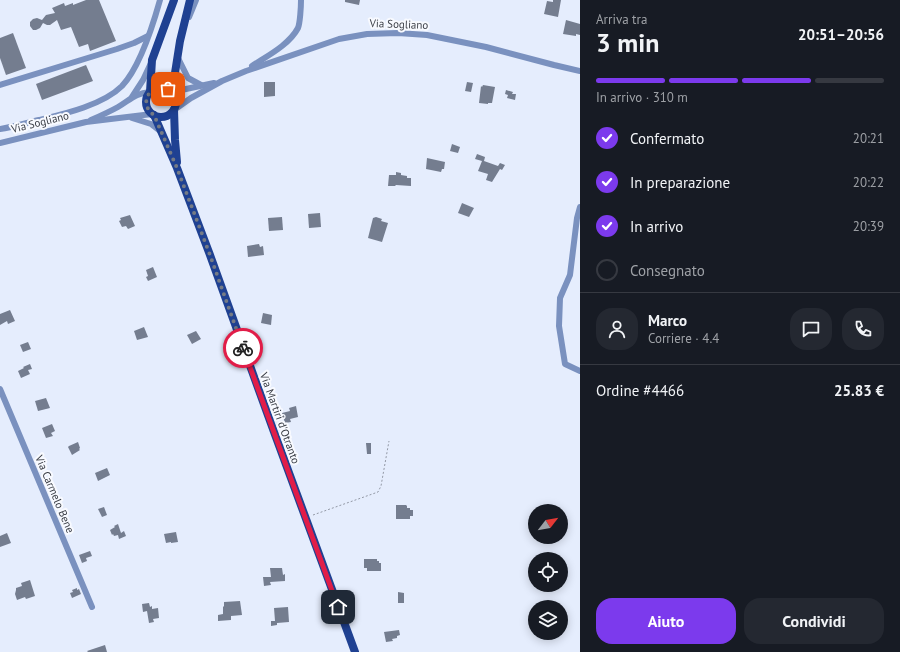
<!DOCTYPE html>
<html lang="it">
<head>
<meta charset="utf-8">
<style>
	body { margin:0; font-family:"PT Sans",sans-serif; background:#242831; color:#f1f3f6; height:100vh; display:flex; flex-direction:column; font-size:15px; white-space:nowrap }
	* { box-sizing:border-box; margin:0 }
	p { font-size:13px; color:#9ea1a6 }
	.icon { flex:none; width:22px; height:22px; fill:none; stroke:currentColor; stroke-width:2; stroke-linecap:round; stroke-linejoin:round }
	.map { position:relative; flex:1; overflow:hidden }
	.sheet { display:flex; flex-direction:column; background:#171b24; width:320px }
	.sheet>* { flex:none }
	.needle { width:26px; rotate:59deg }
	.tools { position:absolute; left:528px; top:504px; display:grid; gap:8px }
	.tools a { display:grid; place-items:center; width:40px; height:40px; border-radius:50%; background:#171b24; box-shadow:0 2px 10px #0003; font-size:20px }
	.pin { position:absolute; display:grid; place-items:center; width:34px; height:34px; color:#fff; margin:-17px; border-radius:8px; box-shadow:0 2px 6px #0006 }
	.courier { position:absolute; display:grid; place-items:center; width:40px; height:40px; margin:-20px; border:3px solid #e11d48; border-radius:50%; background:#fff; color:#222; box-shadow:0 1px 5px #0007 }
	.head em { font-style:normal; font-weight:600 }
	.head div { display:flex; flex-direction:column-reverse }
	.head { display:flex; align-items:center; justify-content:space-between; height:68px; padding:0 16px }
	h1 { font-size:26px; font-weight:600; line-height:30px }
	.bar { display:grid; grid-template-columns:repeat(4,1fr); gap:6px 4px; align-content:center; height:48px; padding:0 16px }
	.bar i { height:5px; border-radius:3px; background:#363941 }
	.bar .active { background:#7c3aed }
	.bar p { grid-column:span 4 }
	.line { display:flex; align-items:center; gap:10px; padding:0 16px; border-top:1px solid #363941 }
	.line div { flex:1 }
	.round { display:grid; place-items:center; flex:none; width:42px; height:42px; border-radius:16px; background:#242831 }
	ol { padding:0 16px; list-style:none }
	li { display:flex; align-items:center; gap:12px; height:44px }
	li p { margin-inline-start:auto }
	li .icon { padding:4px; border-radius:50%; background:#7c3aed; color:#fff; stroke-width:4 }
	li:last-child { color:#9ea1a6 }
	li i { width:22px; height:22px; border:2px solid #363941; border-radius:50% }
	.primary-button { display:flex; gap:8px; margin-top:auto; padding:8px 16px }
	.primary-button a { flex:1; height:46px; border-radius:16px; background:#7c3aed; color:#fff; font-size:16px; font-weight:600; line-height:46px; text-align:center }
	.primary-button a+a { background:#242831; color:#f1f3f6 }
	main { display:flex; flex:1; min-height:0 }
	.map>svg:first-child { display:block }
</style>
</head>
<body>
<main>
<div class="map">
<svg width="580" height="652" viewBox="0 0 580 652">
	<rect width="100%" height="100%" fill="#e5edfd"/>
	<!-- building -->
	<g fill="#747d8f">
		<polygon points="86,0 99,0 116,41 90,51 88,44 79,47 71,27 61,30 57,20 50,25 47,25 43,23 40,28 36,30 33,30 30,26 30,22 33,19 37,18 42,20 46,15 55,13 52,8 64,3 65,6 73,3 73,5"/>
		<polygon points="345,0 360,0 359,5 345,2"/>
		<polygon points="553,0 561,0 558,17 544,14 547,1 553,2"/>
		<polygon points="566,20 580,24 580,35 576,34 576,36 563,34"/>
		<polygon points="13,33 26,68 6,75 0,58 0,38"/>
		<polygon points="86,65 93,81 42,100 36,84"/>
		<polygon points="264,82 275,82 275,96 264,97"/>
		<polygon points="467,82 473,83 471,92 465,91"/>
		<polygon points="483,85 495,87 492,103 488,103 488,104 479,103 481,86 482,87"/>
		<polygon points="506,90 513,92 512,94 516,94 515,100 507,98 508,95 505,94"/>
		<polygon points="452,144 460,147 458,153 450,151"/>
		<polygon points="477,154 485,157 484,161 498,166 500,163 505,165 502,170 500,169 492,182 486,180 488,174 478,171 482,161 475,159"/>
		<polygon points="427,158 445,162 444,169 442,169 441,172 426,169"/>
		<polygon points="396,172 401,173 401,175 407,176 407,178 411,178 411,186 396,185 395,186 388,186 389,175 396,175"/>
		<polygon points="462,203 474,208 469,217 458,213"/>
		<polygon points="320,213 321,227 309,228 308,214"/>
		<polygon points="130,215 135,226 128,229 126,226 122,227 119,221 121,220 120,218"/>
		<polygon points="282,217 283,230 269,231 268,218"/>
		<polygon points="376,217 382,219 381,221 388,223 382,242 368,238 373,218"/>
		<polygon points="259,244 260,247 263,246 264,255 248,257 247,246"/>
		<polygon points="153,267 157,277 148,281 146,277 148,276 146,270"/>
		<polygon points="10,310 15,321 8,324 7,321 0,325 0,314"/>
		<polygon points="263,313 272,315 271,325 261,323"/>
		<polygon points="144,327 148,337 137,340 134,331"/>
		<polygon points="196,331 201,339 192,344 187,335"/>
		<polygon points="28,342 31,349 23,352 20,345"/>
		<polygon points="30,364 32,369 28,370 30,374 21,378 18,371 24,368 23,367"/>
		<polygon points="46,398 50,408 38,411 35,401"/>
		<polygon points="296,406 298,417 290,419 291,422 285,423 282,413 290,411 289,408"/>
		<polygon points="52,424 55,431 51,433 53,436 46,438 42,428"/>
		<polygon points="78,442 80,448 79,449 80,450 72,455 68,447 69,446"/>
		<polygon points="366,443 371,443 371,454 367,454"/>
		<polygon points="107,468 110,475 98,481 95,473"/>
		<polygon points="396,505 406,505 407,506 407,508 410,508 410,510 413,510 413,516 410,516 410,519 396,519"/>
		<polygon points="104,507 107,515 102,517 98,509"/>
		<polygon points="118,524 121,533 124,531 126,536 119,539 118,535 114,536 113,534 112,535 110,530 115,527 114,526"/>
		<polygon points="176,532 178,542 171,543 171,542 166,543 164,534"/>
		<polygon points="7,533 11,543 0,547 0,536"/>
		<polygon points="90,551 92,556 86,558 87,561 82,563 79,555"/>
		<polygon points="364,559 377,559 377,561 379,561 379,563 381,563 381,571 367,571 367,568 364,568"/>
		<polygon points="270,568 282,568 283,575 285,574 285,581 270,582 271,585 264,586 263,577 271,577"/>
		<polygon points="30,580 35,596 26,599 25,597 17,600 15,594 16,590 16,588 22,586 21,583"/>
		<polygon points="77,588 77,590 79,589 81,594 72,598 70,593 73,592 72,590"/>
		<polygon points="398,592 404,593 404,603 398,603"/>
		<polygon points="240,601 242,615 231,616 231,620 218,621 218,615 223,614 223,607 224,606 224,602"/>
		<polygon points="149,603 150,607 152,606 152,609 158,608 159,618 153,619 154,622 149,623 147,611 143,612 142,604"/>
		<polygon points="288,607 289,622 277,623 277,625 271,626 271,621 275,621 274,608"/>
		<polygon points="399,630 400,635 397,636 397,638 392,639 393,641 386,642 384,632"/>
		<polygon points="105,645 107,652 88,652 87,651"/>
	</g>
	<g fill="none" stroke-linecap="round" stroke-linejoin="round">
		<!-- path -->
		<polyline stroke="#9399a6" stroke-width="1" stroke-dasharray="2 2" stroke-linecap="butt" points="313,515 378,492 381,486 389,441"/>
		<!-- minor -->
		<g stroke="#7a91bf" stroke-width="6">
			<polyline points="189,17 196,0"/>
			<polyline points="178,58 188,78 201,85"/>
			<path d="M252,66C267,56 289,45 298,28C300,23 301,7 301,0"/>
			<polyline points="0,85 117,49 134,43 148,36"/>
			<polyline points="172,92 214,83"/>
			<polyline points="132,97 143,80 151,63"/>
			<polyline points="174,110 191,98 222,81 246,71 339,39 367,34 398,33 427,35 486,47 554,65 580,71"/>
			<polyline points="132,118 151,124 160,131"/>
			<path d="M91,120C100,116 109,112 118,107C130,100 135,93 150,92"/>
			<path d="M0,129C13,127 26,123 39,120C64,114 103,105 122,86C140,67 153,25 160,0"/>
			<polyline points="0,143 86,122 152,114"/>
			<polyline points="580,207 577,218 570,275 560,298 559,326 565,364 580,371"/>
			<polyline points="0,389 92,607"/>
		</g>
		<!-- major -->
		<g stroke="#1f4192" stroke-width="8">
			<circle cx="161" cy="102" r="15"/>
			<polyline points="150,92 152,60 174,0"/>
			<polyline points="172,92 180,41 190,0"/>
			<polyline points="174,110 175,140 177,162"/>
			<polyline points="154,115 177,168 210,255 274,432 355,652"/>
		</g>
	</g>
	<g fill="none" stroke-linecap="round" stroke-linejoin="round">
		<!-- done -->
		<path stroke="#757b85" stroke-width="4" stroke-dasharray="0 7.2" d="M168,89C149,83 138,104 154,115L177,168L210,255L243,348"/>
		<!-- route -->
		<polyline stroke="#e11d48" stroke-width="5" points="243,348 338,607"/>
	</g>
	<g text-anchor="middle" stroke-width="4" stroke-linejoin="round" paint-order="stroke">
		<!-- street labels -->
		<g font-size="11" fill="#393d45" stroke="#f8faff">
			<text transform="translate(399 24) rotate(2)" y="4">Via Sogliano</text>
			<text transform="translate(40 122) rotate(-14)" y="4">Via Sogliano</text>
			<text transform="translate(280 418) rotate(70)" y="4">Via Martiri d'Otranto</text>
			<text transform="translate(55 494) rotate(67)" y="4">Via Carmelo Bene</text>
		</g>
	</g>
</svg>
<div class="tools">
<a><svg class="needle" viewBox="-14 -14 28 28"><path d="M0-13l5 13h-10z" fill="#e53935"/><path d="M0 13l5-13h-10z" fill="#9ea1a6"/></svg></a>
<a><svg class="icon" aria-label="locate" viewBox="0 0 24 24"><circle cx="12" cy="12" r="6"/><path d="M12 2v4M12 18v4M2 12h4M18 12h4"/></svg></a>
<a><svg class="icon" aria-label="layers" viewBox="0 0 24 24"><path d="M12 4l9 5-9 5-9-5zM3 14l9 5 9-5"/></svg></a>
</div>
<div class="pin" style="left:168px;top:89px;background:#ea580c"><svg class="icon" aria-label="bag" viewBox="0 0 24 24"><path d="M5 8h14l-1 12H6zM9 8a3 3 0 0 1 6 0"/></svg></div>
<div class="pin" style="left:338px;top:607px;background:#1f2937"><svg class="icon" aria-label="home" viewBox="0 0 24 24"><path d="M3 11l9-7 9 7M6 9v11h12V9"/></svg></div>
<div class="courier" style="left:243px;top:348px"><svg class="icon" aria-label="bike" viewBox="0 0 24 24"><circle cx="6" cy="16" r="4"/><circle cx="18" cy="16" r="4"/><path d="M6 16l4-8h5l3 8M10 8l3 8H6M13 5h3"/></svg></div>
</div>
<section class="sheet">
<div class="head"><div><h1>3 min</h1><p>Arriva tra</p></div><em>20:51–20:56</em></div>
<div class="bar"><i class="active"></i><i class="active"></i><i class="active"></i><i></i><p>In arrivo · 310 m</p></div>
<ol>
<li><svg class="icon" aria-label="check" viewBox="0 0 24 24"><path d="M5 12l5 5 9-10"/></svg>Confermato<p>20:21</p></li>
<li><svg class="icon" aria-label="check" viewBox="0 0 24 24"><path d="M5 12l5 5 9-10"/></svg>In preparazione<p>20:22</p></li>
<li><svg class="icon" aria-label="check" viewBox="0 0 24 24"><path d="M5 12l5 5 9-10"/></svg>In arrivo<p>20:39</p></li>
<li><i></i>Consegnato</li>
</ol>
<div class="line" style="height:72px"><a class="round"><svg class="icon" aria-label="person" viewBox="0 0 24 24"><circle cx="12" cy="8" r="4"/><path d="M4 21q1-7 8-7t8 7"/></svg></a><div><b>Marco</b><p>Corriere · 4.4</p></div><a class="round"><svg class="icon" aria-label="chat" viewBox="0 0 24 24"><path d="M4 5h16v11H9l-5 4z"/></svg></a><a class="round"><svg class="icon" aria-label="phone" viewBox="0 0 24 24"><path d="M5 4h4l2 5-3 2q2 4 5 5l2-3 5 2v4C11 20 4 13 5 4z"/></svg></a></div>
<div class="line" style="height:52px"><div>Ordine #4466</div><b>25.83 €</b></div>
<div class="primary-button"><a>Aiuto</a><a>Condividi</a></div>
</section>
</main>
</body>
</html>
